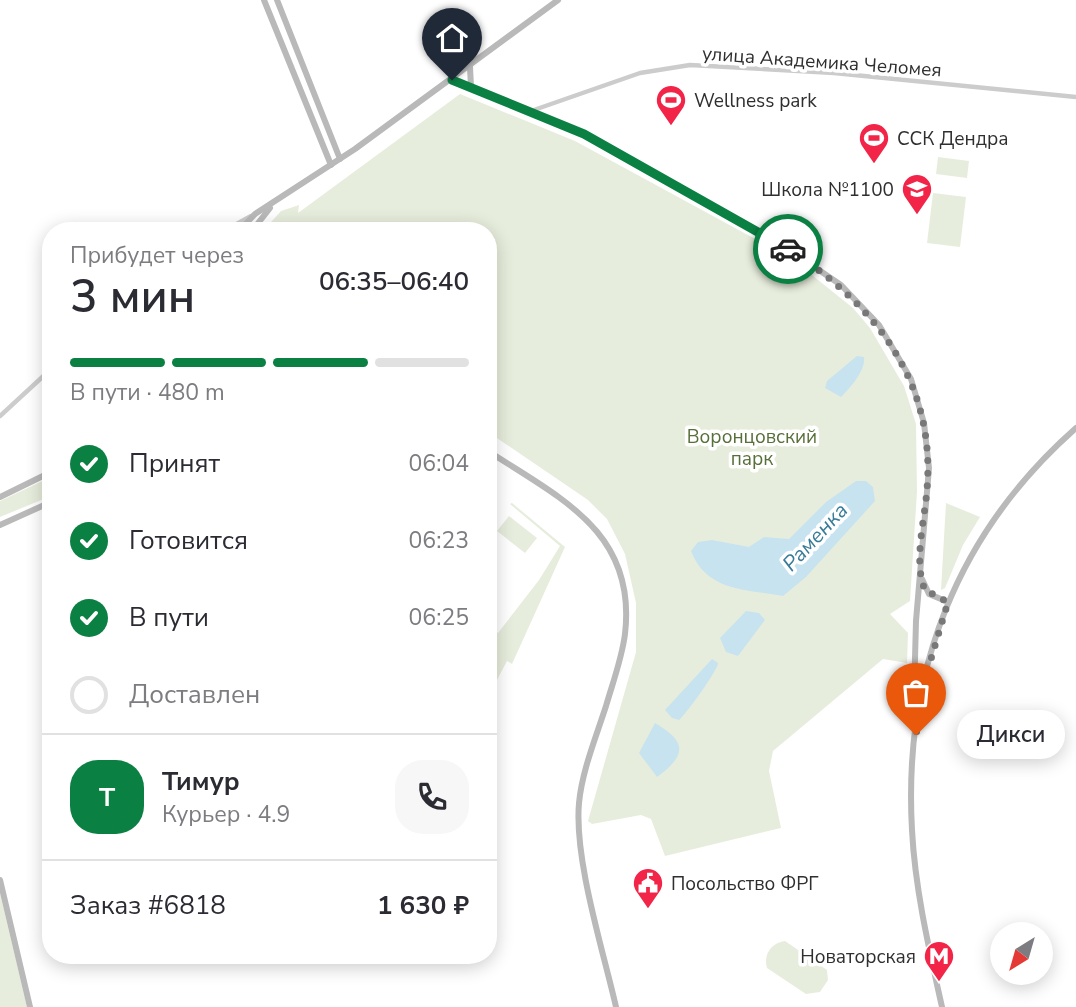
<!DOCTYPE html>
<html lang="ru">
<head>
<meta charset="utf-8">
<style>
	body { margin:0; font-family:"Nunito Sans",sans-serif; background:#f7f7f7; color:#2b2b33; height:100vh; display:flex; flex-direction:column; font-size:26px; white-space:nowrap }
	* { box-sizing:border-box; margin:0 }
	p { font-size:23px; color:#7c7c81 }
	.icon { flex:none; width:38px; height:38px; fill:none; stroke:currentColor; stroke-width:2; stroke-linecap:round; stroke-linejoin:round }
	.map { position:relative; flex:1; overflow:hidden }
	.side { position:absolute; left:42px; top:222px; width:455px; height:742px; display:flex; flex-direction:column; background:#fff; border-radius:28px; box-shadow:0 4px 18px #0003 }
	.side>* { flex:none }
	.needle { width:46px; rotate:217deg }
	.fabs { position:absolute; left:990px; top:922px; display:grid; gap:14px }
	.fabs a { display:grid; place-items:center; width:63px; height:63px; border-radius:50%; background:#fff; box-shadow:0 4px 18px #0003; font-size:35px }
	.pin { position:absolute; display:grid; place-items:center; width:60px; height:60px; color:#fff; margin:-72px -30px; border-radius:50% 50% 50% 0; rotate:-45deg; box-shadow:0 0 7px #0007 }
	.pin .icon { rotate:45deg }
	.courier { position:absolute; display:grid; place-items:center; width:70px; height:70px; margin:-35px; border:5px solid #0b8043; border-radius:50%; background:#fff; color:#222; box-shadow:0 2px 9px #0007 }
	.bubble { position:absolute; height:49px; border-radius:24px; background:#fff; box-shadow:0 4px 18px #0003; font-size:23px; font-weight:600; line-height:49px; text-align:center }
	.overview em { font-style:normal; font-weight:600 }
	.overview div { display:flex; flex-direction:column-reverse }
	.overview { display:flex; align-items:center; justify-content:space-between; height:119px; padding:0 28px }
	h1 { font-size:46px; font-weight:600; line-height:52px }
	.bar { display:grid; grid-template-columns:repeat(4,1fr); gap:10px 7px; align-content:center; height:84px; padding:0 28px }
	.bar i { height:9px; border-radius:5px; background:#e1e1e2 }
	.bar .selected { background:#0b8043 }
	.bar p { grid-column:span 4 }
	.line { display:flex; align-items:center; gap:18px; padding:0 28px; border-top:2px solid #e1e1e2 }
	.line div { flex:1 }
	.round { display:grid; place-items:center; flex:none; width:74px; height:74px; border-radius:28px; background:#f7f7f7 }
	ol { padding:0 28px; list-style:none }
	li { display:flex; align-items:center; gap:21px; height:77px }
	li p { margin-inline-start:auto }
	li .icon { padding:7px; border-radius:50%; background:#0b8043; color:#fff; stroke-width:4 }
	li:last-child { color:#7c7c81 }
	li i { width:38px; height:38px; border:4px solid #e1e1e2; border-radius:50% }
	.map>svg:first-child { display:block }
</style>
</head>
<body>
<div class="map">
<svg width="1076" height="1007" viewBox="0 0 1076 1007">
	<rect width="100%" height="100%" fill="#fff"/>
	<!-- green -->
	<g fill="#e7eddc">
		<polygon points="460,94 575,141 792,259 853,308 870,328 904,386 916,424 917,492 910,601 890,614 908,633 907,663 883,659 773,751 769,771 781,828 665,856 651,819 641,815 592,824 588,821 636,652 636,603 625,554 607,519 588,500 488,432 488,231 263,231 281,211 299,205 298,213"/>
		<polygon points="938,157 969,161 967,178 936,174"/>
		<polygon points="933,193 966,197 960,247 927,243"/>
		<polygon points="51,477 51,496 0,517 0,501"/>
		<polygon points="512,503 565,547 512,664 507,661 488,697 488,626 498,633 539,580 560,546 510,504"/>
		<polygon points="946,503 980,517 963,545 945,588 941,590"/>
		<polygon points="509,516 537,538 525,553 497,531"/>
		<polygon points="0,893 27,1007 0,1007"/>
		<path d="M785,941L827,970L828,980L820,992L806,994L767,968C763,955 771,943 785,941Z"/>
	</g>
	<!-- water -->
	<g fill="#c7e3ef">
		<path d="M857,356L864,357C866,370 850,388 841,397L825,388L827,381Z"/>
		<path d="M856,481H866L873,487L875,501L806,577L783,596C746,589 707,592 691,551L698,542L712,540L749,547L764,537L789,539L826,502Z"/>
		<polygon points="746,611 759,613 765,620 738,656 726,652 720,638"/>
		<path d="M712,659L718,663C718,670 686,714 679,720L672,718L665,710Z"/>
		<path d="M655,723C687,742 687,755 657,777L639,753Z"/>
	</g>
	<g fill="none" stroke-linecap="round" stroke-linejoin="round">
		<!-- street -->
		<g stroke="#ccc" stroke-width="4.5">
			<polyline points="531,111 640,73 690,65 834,73 1076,97"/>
			<polyline points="224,231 251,216"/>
			<polyline points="0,416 51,369"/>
		</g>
		<!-- secondary -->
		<g stroke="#b9b9b9" stroke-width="6">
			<polyline points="264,0 331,165"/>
			<polyline points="277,0 340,159"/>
			<polyline points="470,67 471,87"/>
			<polyline points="452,80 584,134 782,245 841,285 879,325 911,379 924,423 929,468 916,621 914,696 917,719"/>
			<polyline points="239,231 255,214 355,149 558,0"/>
			<polyline points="252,231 270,208"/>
			<path d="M488,451C560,498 637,532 625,634C622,658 613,682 606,706C596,737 582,771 579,803C574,859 603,950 616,1007"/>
			<polyline points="0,497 51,472"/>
			<polyline points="0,525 51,502"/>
			<polyline points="922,579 929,594 948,602"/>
			<polyline points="0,880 30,1007"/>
			<path d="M942,1007C929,949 915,889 912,830C903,671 957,533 1076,428"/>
		</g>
	</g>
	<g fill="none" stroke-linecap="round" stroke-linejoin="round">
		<!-- done -->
		<path stroke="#787878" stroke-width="7" stroke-dasharray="0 12.6" d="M788,249C875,304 936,382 927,489C925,519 913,562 925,590L948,602L925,679L916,735"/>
		<!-- route -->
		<polyline stroke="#0b8043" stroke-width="9" points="452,80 584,134 788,249"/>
	</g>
	<!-- icons -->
	<defs>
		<g id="stadium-pin" transform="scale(1.575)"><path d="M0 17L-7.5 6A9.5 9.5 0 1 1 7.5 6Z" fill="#f22548" stroke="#fff"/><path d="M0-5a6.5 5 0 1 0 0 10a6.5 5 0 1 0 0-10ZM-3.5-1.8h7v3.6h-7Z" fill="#fff"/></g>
		<g id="school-pin" transform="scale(1.575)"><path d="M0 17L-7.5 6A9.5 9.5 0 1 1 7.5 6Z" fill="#f22548" stroke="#fff"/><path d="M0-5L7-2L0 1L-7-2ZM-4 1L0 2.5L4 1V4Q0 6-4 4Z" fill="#fff"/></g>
		<g id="civic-pin" transform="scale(1.575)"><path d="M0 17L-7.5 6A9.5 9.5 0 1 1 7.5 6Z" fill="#f22548" stroke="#fff"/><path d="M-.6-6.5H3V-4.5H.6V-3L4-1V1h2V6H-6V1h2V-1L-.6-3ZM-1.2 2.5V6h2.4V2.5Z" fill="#fff"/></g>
		<g id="metro-pin" transform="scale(1.575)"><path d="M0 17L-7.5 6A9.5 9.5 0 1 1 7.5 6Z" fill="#f22548" stroke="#fff"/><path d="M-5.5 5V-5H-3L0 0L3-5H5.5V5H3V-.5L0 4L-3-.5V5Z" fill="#fff"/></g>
	</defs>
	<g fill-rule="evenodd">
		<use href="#stadium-pin" x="671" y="100"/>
		<use href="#stadium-pin" x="874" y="138"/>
		<use href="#school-pin" x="917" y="189"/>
		<use href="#civic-pin" x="648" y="883"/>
		<use href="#metro-pin" x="939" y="956"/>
	</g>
	<g text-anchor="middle" stroke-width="7" stroke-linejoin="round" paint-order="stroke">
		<!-- street labels -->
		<g font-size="19" fill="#2f2f2f" stroke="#fff">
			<text transform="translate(822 61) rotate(4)" y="7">улица Академика Челомея</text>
		</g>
		<!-- poi labels -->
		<g font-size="19" fill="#2f2f2f" stroke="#fff" text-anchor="start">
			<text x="694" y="107">Wellness park</text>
			<text x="897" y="145">ССК Дендра</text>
			<text x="894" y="196" text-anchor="end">Школа №1100</text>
			<text x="671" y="890">Посольство ФРГ</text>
			<text x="916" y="963" text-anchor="end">Новаторская</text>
		</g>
		<!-- park labels -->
		<g font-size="19" fill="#576f39" stroke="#fff">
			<text x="752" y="443">Воронцовский<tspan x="752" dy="22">парк</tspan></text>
		</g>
		<!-- water labels -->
		<g font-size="21" font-style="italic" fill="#377b98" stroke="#fff">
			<text transform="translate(815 537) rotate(-47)" y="7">Раменка</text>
		</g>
	</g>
</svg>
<div class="fabs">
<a><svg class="needle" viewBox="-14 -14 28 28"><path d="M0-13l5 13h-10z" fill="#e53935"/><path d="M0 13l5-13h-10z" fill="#7c7c81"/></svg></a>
</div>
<div class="pin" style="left:916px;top:735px;background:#ea580c"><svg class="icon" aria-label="bag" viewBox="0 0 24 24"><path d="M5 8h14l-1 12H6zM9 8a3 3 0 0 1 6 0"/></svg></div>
<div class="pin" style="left:452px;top:80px;background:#1f2937"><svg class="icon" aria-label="home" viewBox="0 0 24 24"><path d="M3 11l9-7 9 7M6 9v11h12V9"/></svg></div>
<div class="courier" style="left:788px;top:249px"><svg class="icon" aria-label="car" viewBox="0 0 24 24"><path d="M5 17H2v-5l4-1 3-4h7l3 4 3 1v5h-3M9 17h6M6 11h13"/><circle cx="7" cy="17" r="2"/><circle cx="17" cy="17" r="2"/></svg></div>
<div class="bubble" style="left:957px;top:710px;width:108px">Дикси</div>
<section class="side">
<div class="overview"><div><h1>3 мин</h1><p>Прибудет через</p></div><em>06:35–06:40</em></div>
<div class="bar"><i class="selected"></i><i class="selected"></i><i class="selected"></i><i></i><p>В пути · 480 m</p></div>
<ol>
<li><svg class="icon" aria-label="check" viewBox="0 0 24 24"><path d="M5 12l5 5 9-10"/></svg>Принят<p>06:04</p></li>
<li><svg class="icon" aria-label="check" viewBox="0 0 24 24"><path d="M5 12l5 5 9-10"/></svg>Готовится<p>06:23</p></li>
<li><svg class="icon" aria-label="check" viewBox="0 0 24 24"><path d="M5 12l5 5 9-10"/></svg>В пути<p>06:25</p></li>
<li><i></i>Доставлен</li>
</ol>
<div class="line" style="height:126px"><b class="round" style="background:#0b8043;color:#fff">Т</b><div><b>Тимур</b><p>Курьер · 4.9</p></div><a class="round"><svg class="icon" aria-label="phone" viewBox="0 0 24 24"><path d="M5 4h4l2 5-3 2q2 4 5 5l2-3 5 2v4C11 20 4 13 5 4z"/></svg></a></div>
<div class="line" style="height:91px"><div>Заказ #6818</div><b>1 630 ₽</b></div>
</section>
</div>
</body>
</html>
